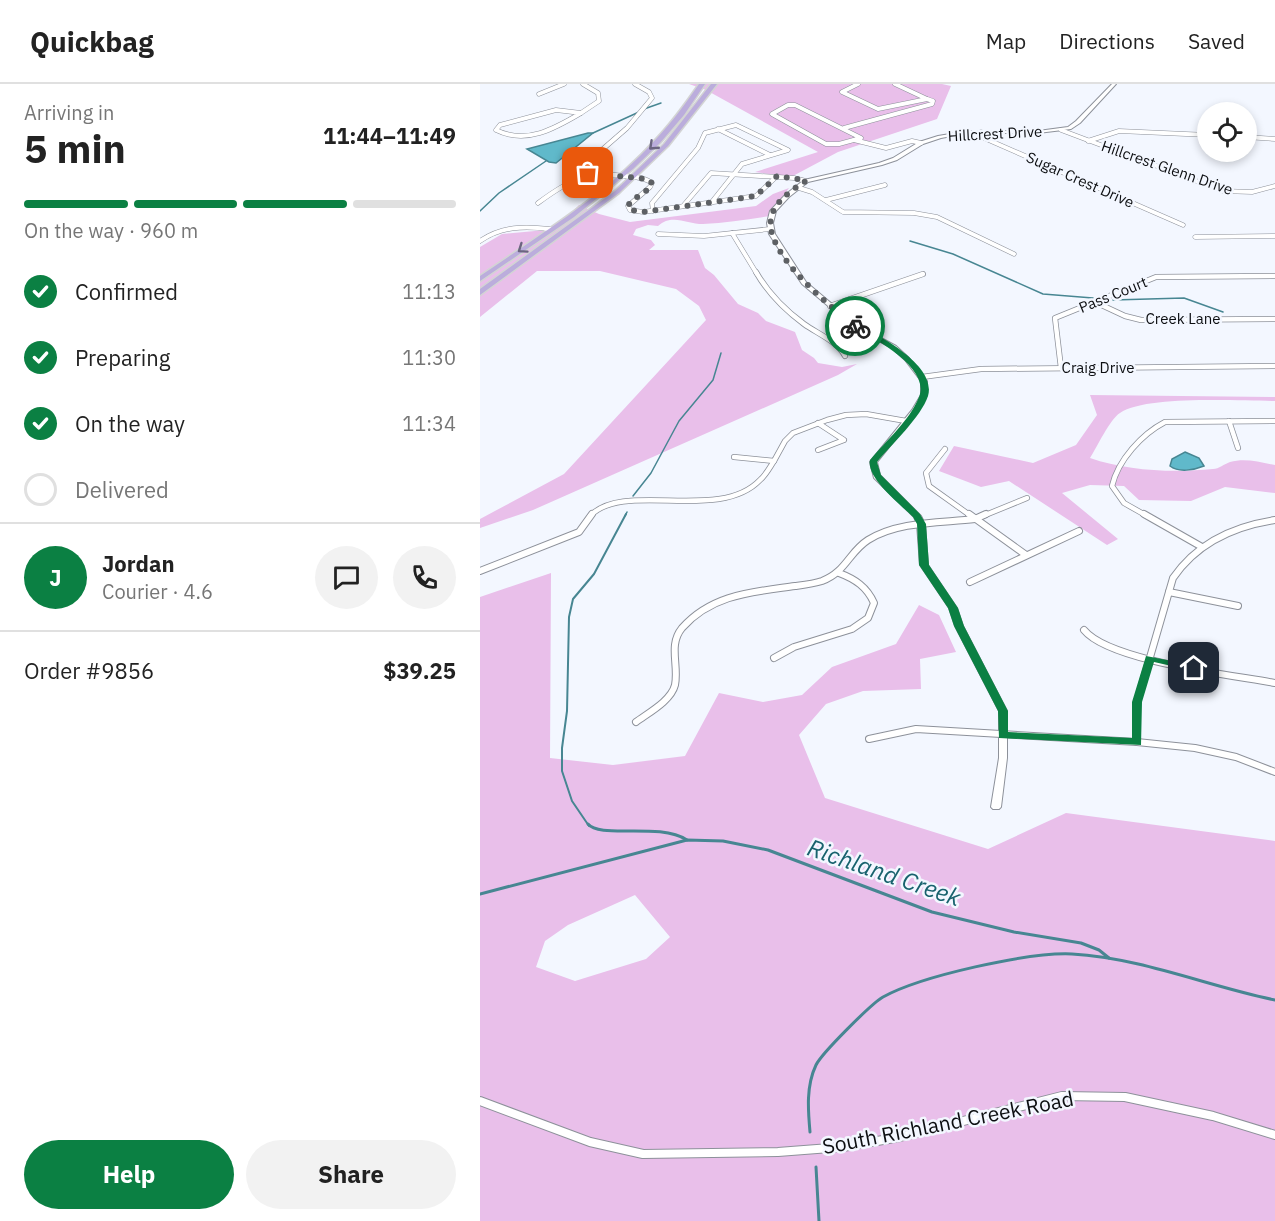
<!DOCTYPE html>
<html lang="en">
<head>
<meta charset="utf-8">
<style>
	body { margin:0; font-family:"IBM Plex Sans",sans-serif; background:#f2f2f2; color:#222; height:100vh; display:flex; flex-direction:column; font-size:22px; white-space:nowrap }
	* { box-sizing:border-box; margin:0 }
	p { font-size:20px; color:#767676 }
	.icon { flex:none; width:33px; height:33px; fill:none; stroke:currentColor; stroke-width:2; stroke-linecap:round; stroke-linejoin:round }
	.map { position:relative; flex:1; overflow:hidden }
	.side { display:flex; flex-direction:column; background:#fff; width:480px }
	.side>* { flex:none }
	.fabs { position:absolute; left:717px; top:18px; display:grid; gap:12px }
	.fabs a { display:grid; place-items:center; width:60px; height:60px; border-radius:50%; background:#fff; box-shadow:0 3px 9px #0003; font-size:30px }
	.pin { position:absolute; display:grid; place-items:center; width:51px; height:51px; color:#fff; margin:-26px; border-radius:12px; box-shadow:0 3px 9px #0006 }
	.courier { position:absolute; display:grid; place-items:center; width:60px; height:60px; margin:-30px; border:4px solid #0b8043; border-radius:50%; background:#fff; color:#222; box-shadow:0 2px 8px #0007 }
	.head em { font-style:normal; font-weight:700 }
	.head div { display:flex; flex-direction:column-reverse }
	.head { display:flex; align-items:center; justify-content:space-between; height:102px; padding:0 24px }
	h1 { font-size:39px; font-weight:700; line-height:45px }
	.bar { display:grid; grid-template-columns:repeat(4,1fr); gap:9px 6px; align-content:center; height:72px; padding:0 24px }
	.bar i { height:8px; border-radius:4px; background:#e0e0e0 }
	.bar .active { background:#0b8043 }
	.bar p { grid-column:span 4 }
	.line { display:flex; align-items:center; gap:15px; padding:0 24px; border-top:2px solid #e0e0e0 }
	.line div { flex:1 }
	.round { display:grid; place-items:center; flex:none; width:63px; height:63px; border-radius:32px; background:#f2f2f2 }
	ol { padding:0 24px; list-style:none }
	li { display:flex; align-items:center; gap:18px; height:66px }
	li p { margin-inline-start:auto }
	li .icon { padding:6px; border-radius:50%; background:#0b8043; color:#fff; stroke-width:4 }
	li:last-child { color:#767676 }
	li i { width:33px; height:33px; border:3px solid #e0e0e0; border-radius:50% }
	.action { display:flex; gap:12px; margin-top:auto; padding:12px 24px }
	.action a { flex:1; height:69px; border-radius:36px; background:#0b8043; color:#fff; font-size:24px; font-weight:700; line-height:69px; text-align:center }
	.action a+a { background:#f2f2f2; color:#222 }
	header { display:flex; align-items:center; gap:36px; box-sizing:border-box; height:84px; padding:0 30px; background:#fff; border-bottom:2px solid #e0e0e0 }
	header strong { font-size:28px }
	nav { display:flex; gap:33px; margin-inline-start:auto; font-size:21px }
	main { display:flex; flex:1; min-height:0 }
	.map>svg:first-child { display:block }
</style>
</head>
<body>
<header>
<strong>Quickbag</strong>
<nav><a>Map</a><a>Directions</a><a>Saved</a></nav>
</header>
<main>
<section class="side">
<div class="head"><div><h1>5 min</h1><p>Arriving in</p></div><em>11:44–11:49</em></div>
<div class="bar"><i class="active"></i><i class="active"></i><i class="active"></i><i></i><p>On the way · 960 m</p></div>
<ol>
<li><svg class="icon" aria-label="check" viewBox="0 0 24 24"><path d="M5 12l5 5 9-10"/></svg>Confirmed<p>11:13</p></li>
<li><svg class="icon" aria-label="check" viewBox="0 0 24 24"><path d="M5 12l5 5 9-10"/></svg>Preparing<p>11:30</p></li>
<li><svg class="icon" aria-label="check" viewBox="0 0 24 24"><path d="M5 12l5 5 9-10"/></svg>On the way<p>11:34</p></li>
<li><i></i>Delivered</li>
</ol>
<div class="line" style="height:108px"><b class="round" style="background:#0b8043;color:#fff">J</b><div><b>Jordan</b><p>Courier · 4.6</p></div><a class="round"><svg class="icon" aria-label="chat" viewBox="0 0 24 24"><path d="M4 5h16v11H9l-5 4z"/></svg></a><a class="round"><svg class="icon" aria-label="phone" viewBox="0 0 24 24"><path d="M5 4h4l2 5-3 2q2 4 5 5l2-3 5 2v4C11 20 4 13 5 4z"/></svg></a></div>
<div class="line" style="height:78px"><div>Order #9856</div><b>$39.25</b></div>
<div class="action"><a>Help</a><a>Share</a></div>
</section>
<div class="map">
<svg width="795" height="1137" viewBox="0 0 795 1137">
	<rect width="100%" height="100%" fill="#f3f7ff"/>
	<!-- green -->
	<g fill="#e9bfea" fill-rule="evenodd">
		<polygon points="209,0 462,0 471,2 457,35 358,68 311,93 275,88 338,68 226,6"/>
		<path d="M309,104L290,129L291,132C269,135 246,139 223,140C207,140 192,129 178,142L168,141L156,145L153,151L171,156L175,161L169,166H218L225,184L234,191L258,220L278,229L286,237L315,248L322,266L334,274L338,279L362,283L377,280L358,291L53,426L0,444V435L84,390L226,236L219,222L196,205L120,187H57L0,233V163L22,150L76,145L99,121L119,130L150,138L276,122L293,110Z"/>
		<path d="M610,311L795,313V317C761,317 666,311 640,329C630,335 617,363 610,374C647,387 693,389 733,385C739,385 744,380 750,378C765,374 779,378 795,381V409L745,403L711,417L659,416L644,402L610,401L582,409L638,455L627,461L529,397L501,403L459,387L474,362L553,379L596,361L617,331Z"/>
		<path d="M71,489L70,674L133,681L205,672L239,609L283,618L322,611L352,583L416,560L439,521L459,531L476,568L440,575L441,605L383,607L346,620L319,651L345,714L508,765L586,729L795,757V1137H0V513ZM155,811L190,853L166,875L95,897L56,883L65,857L88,841Z"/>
	</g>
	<!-- water -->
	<g fill="#60b9ca" stroke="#478692" stroke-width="1.5">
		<polygon points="108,49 113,49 76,79 69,78 47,65"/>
		<path d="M705,368L719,374L724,382C714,386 699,389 690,382L692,375Z"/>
	</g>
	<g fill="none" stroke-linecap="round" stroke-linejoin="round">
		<!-- stream-far2 -->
		<g stroke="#478692" stroke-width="1.5">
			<polyline points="164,25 181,19"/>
			<polyline points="113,49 159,28"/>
			<polyline points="0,127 19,109 66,77"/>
			<polyline points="430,157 473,170 563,210 613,214"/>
			<polyline points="633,216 704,214 743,228"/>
			<polyline points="153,412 171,389 199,337 233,296 241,269"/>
			<polyline points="145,432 147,428"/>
		</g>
		<!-- stream-far1 -->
		<polyline stroke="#478692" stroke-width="2" points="109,742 92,717 82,687 82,664 87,627 89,533 93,515 114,490 146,430"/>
		<!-- stream -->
		<g stroke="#478692" stroke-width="3">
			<path d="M108,740C120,755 179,738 207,756"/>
			<polyline points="0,810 207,756 243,757 288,766 452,828 534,848 601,859 619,866 629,874"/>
			<path d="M330,1048C328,1026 326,1002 336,981C342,969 391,920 403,913C441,892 548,868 592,870C662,874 727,902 795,916"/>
			<polyline points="336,1083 339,1137"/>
		</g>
		<!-- minor-far3 casing -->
		<g stroke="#8d919a" stroke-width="5">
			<g id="minor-far3">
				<polyline points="378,0 362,8 398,25 447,15 415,0"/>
				<polyline points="59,10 84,0"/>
				<polygon points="308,21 315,21 381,54 359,60 346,60 292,30"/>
				<path d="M76,26L101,29C74,45 46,61 16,46L20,41Z"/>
				<polyline points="101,29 119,17 118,9 103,0"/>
				<polyline points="364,44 452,20 453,17 447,15"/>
				<polyline points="238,45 290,71"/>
				<polyline points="581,46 743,107 772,108 795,102"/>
				<polyline points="501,48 504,54 703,141"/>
				<polyline points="766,53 795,55"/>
				<polyline points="374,56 406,64 432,57 441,59"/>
				<polyline points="608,57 639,47 728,51"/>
				<polyline points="108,89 108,78 147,44 172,14 169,8 155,0"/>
				<polyline points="316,103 332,108 363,128 434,129 457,133 534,170"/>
				<polyline points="346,116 405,101"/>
				<path d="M58,119C89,96 106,87 145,92C154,93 165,93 172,99L170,103L148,122L150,126L163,128L276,112L297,92"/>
				<polyline points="203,122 231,89 314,94 326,97"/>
				<polyline points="173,127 172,119 218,64 225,49 256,41 308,66 262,80 231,119"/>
				<polyline points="252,149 277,190"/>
				<polyline points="178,150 224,152 290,145"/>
				<polyline points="715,153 795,152"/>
				<path d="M0,157C22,142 44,142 70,145"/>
			</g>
		</g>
		<!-- minor-far2 casing -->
		<g stroke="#8d919a" stroke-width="6">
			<g id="minor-far2">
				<path d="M276,188C288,209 305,226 324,240C338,250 357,257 365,272"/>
				<polyline points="615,218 645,232 661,236 795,235"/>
				<polyline points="350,222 443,190"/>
				<polyline points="581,284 575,234 676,193 795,192"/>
				<polyline points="442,293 501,285 795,282"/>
				<polyline points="749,337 758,364"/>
				<polyline points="338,339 364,356 338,366"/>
				<polyline points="465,365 446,389 449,402 491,432"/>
				<polyline points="254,373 294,377 305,357 313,349 347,336 366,331 386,330 426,337"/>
				<path d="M110,432C144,396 239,439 280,396C286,391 290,383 294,377"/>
				<polyline points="503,432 547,414"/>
				<path d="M667,432L644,419L632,402C638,376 662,350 685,338L795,337"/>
			</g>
		</g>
		<!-- minor-far1 casing -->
		<g stroke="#8d919a" stroke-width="8">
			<g id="minor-far1">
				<polyline points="489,430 546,471"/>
				<polyline points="664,430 722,463"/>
				<polyline points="0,487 99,448 112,430"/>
				<polyline points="490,498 599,447"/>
				<polyline points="689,508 758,522"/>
				<path d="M604,546C629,577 752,591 795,599"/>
				<path d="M294,574L314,563L372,545L388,534L394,519C387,503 375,495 359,489"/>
				<path d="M156,638C168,629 191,617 195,601C199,581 188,561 202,544C232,510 273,508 315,502C323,501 333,500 342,497C366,488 369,468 388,456C418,437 461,439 495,435L506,430"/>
				<polyline points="389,655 436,645 657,658 715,664 756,673 795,688"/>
				<path d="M657,658V618L693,494C717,459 755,442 795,436"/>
			</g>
		</g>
		<!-- minor casing -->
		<g stroke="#8d919a" stroke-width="10">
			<polyline id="minor" points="0,1017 110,1058 163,1070 298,1068 363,1063 420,1053 582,1012 645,1013 733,1032 795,1051"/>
		</g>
		<!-- tertiary casing -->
		<g stroke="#8d919a" stroke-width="2">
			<polygon id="tertiary" points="632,0 636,0 600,39 591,45 558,49 488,49 461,54 443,60 417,76 402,81 328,98 309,113 296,127 293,139 295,150 326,198 377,241 416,262 429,274 447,297 447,311 438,327 397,378 400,391 441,432 445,440 448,481 477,524 483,542 527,627 527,674 521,723 519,725 513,725 511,723 519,674 519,627 475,542 469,524 440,481 437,440 434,433 394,394 390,378 432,326 441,311 441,297 425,276 412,264 373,243 322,200 289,150 287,139 290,127 305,111 324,96 399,79 413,74 439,58 458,52 488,47 558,47 588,43 596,37"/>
		</g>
		<!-- primary casing -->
		<g stroke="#d3d4d4" stroke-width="3">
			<g id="primary">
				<path d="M219,0H225L204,31L180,59L153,85L94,133L0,197V192C61,150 127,110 177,54C193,37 206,19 219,0Z"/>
				<polygon points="231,0 237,0 188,62 139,109 0,211 0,205 135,107 184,60"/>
			</g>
		</g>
		<!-- minor-far3 -->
		<use href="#minor-far3" stroke="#fff" stroke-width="4"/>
		<!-- minor-far2 -->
		<use href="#minor-far2" stroke="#fff" stroke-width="4.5"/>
		<!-- minor-far1 -->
		<use href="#minor-far1" stroke="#fff" stroke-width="6"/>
		<!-- minor -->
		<use href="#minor" stroke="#fff" stroke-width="8"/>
		<!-- tertiary -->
		<use href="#tertiary" fill="#fff" fill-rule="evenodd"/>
		<!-- primary -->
		<use href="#primary" fill="#bbaddc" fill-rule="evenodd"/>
	</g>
	<!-- one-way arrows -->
	<defs><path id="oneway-chevron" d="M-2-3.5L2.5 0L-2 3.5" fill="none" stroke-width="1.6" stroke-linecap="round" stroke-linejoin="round" transform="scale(1.5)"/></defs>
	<g stroke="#6c6581">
		<use href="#oneway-chevron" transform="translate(173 62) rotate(137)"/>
		<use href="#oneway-chevron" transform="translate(42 165) rotate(145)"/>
	</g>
	<!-- route -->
	<path fill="#0b8043" d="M373,240H378C399,252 457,281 448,312C441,333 412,360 397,378L401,391L440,430L446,440L449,481L478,524L484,542L528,627V648L652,654V618L666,572L718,582L719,584L714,587L674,578L662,618L661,661L519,654L518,627L474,542L468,524L439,481L437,440L433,433C420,420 386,394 390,376C406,357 430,336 439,313C451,283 393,254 373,243Z"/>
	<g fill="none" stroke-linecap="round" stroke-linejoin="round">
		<!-- done -->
		<path stroke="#5d6064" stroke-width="6" stroke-dasharray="0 10.8" d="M108,89L167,95L172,99C168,110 153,112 148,122L150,126L163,128L276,112L297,92L325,96L326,97C315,104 298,115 293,128C276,164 351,223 375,242"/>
	</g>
	<g text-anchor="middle" stroke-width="5" stroke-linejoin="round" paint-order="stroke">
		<!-- far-street labels -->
		<g font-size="15" fill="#0c0e11" stroke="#f3f7ff">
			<text transform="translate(515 50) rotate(-3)" y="5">Hillcrest Drive</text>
			<text transform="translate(687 84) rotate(19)" y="5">Hillcrest Glenn Drive</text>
			<text transform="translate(600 96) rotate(24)" y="5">Sugar Crest Drive</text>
			<text transform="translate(633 211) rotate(-22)" y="5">Pass Court</text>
			<text x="703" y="240">Creek Lane</text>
			<text x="618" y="289">Craig Drive</text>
		</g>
		<!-- near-street labels -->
		<g font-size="21" fill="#0c0e11" stroke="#f3f7ff">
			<text transform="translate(468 1039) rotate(-11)" y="7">South Richland Creek Road</text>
		</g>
		<!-- near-water labels -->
		<g font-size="24" font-style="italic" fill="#18626e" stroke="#f3f7ff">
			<text transform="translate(404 789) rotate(19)" y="8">Richland Creek</text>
		</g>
	</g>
</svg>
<div class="fabs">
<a><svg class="icon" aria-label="locate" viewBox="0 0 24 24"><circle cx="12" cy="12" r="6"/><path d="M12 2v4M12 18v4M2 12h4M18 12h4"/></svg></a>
</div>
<div class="pin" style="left:108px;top:89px;background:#ea580c"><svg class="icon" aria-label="bag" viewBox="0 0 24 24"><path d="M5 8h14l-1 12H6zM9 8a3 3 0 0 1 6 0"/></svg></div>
<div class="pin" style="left:714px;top:584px;background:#1f2937"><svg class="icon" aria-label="home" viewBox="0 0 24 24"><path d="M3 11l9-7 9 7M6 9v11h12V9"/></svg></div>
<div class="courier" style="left:375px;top:242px"><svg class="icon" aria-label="bike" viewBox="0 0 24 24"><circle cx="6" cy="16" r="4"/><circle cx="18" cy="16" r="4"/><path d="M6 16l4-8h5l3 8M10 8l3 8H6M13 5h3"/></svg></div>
</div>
</main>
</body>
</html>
